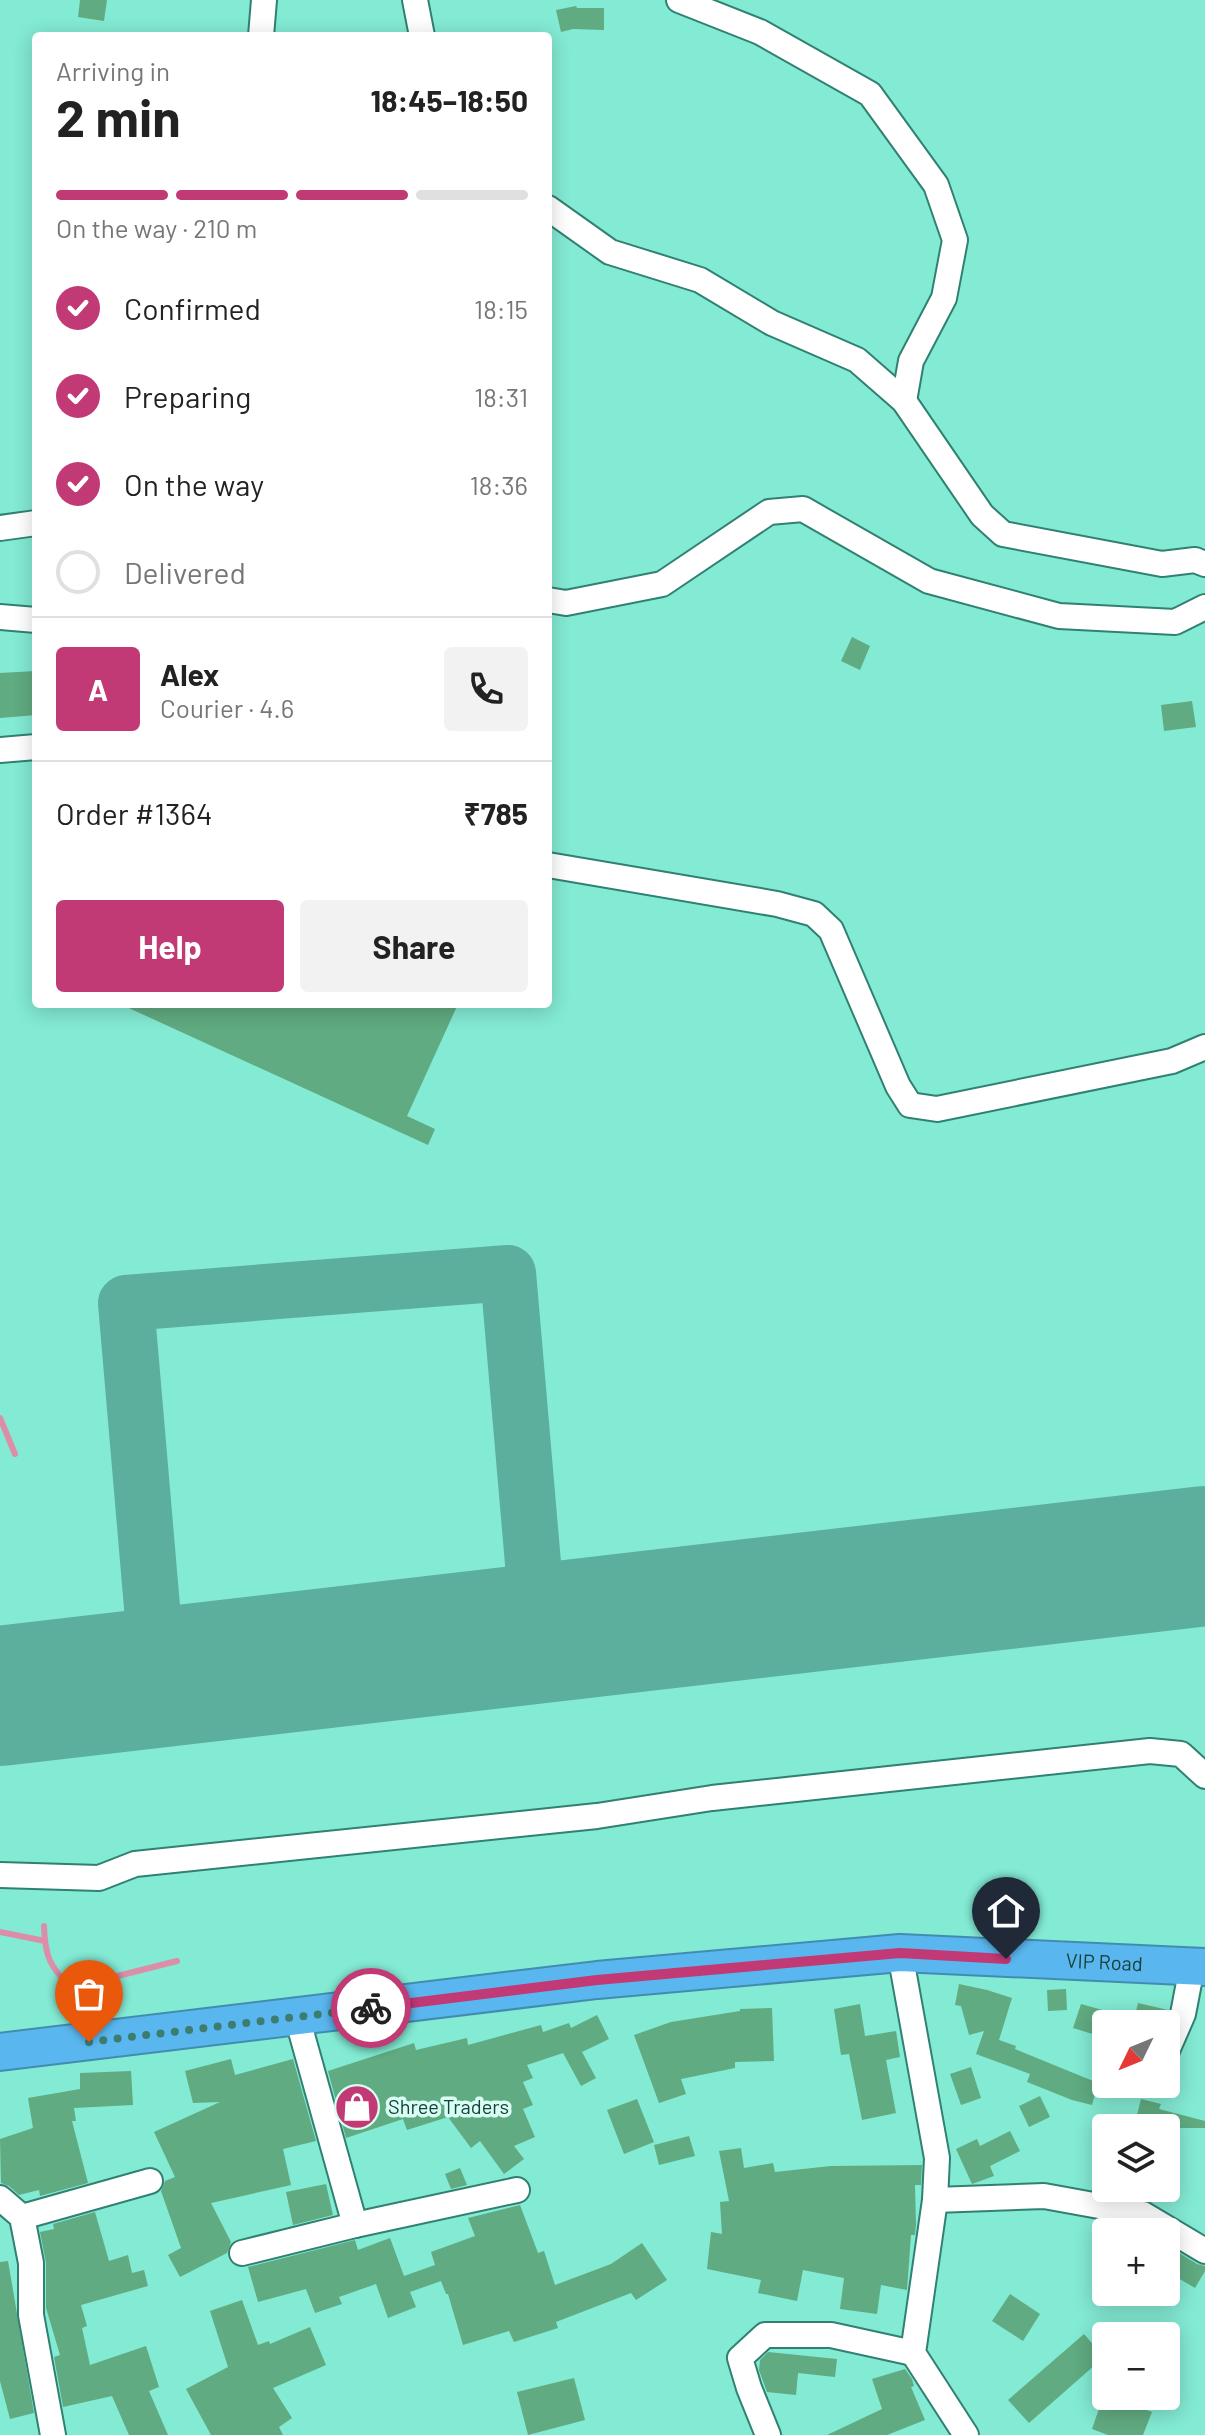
<!DOCTYPE html>
<html lang="en">
<head>
<meta charset="utf-8">
<style>
	body { margin:0; font-family:Barlow,sans-serif; background:#f2f2f2; color:#222; height:100vh; display:flex; flex-direction:column; font-size:30px; white-space:nowrap }
	* { box-sizing:border-box; margin:0 }
	p { font-size:26px; color:#767676 }
	.icon { flex:none; width:44px; height:44px; fill:none; stroke:currentColor; stroke-width:2; stroke-linecap:round; stroke-linejoin:round }
	.map { position:relative; flex:1; overflow:hidden }
	.sheet { position:absolute; left:32px; top:32px; width:520px; height:976px; display:flex; flex-direction:column; background:#fff; border-radius:8px; box-shadow:0 4px 20px #0003 }
	.sheet>* { flex:none }
	.needle { width:52px; rotate:227deg }
	.controls { position:absolute; left:1092px; top:2010px; display:grid; gap:16px }
	.controls a { display:grid; place-items:center; width:88px; height:88px; border-radius:8px; background:#fff; box-shadow:0 4px 20px #0003; font-size:40px }
	.pin { position:absolute; display:grid; place-items:center; width:68px; height:68px; color:#fff; margin:-82px -34px; border-radius:50% 50% 50% 0; rotate:-45deg; box-shadow:0 0 8px #0007 }
	.pin .icon { rotate:45deg }
	.courier { position:absolute; display:grid; place-items:center; width:80px; height:80px; margin:-40px; border:6px solid #c13975; border-radius:50%; background:#fff; color:#222; box-shadow:0 2px 10px #0007 }
	.head em { font-style:normal; font-weight:700 }
	.head div { display:flex; flex-direction:column-reverse }
	.head { display:flex; align-items:center; justify-content:space-between; height:136px; padding:0 24px }
	h1 { font-size:52px; font-weight:700; line-height:60px }
	.bar { display:grid; grid-template-columns:repeat(4,1fr); gap:12px 8px; align-content:center; height:96px; padding:0 24px }
	.bar i { height:10px; border-radius:6px; background:#e0e0e0 }
	.bar .selected { background:#c13975 }
	.bar p { grid-column:span 4 }
	.line { display:flex; align-items:center; gap:20px; padding:0 24px; border-top:2px solid #e0e0e0 }
	.line div { flex:1 }
	.round { display:grid; place-items:center; flex:none; width:84px; height:84px; border-radius:8px; background:#f2f2f2 }
	ol { padding:0 24px; list-style:none }
	li { display:flex; align-items:center; gap:24px; height:88px }
	li p { margin-inline-start:auto }
	li .icon { padding:8px; border-radius:50%; background:#c13975; color:#fff; stroke-width:4 }
	li:last-child { color:#767676 }
	li i { width:44px; height:44px; border:4px solid #e0e0e0; border-radius:50% }
	.action { display:flex; gap:16px; margin-top:auto; padding:16px 24px }
	.action a { flex:1; height:92px; border-radius:8px; background:#c13975; color:#fff; font-size:32px; font-weight:700; line-height:92px; text-align:center }
	.action a+a { background:#f2f2f2; color:#222 }
	.map>svg:first-child { display:block }
</style>
</head>
<body>
<div class="map">
<svg width="1205" height="2435" viewBox="0 0 1205 2435">
	<rect width="100%" height="100%" fill="#83ead3"/>
	<g fill="none" stroke-linecap="round" stroke-linejoin="round">
		<!-- stream -->
		<g stroke="#dc8ea9" stroke-width="6">
			<polyline points="0,1418 15,1454"/>
			<path d="M44,1926C45,1958 50,1965 70,1988L177,1961"/>
			<polyline points="0,1932 45,1941"/>
		</g>
		<!-- taxiway -->
		<polyline stroke="#5cae9d" stroke-width="56" points="158,1677 126,1303 508,1273 539,1633"/>
		<!-- runway -->
		<polyline stroke="#5cae9d" stroke-width="140" points="0,1696 1205,1556"/>
	</g>
	<!-- building -->
	<g fill="#60ab81">
		<polygon points="80,0 107,0 104,21 78,17"/>
		<polygon points="576,6 577,8 604,8 604,30 573,29 561,32 556,10"/>
		<polygon points="852,637 870,646 860,670 841,661"/>
		<polygon points="36,671 36,715 0,718 0,673"/>
		<polygon points="1192,701 1196,727 1164,731 1161,705"/>
		<polygon points="120,1004 458,1004 407,1116 435,1129 428,1145"/>
		<polygon points="959,1984 987,1990 1012,1998 999,2040 1016,2046 1015,2049 1098,2083 1092,2105 1072,2100 1027,2082 1030,2074 976,2054 984,2031 969,2035 961,2006 955,2005"/>
		<polygon points="1066,1989 1067,2010 1048,2011 1047,1990"/>
		<polygon points="1138,2003 1168,2010 1162,2024 1133,2024"/>
		<polygon points="860,2004 865,2036 896,2031 900,2057 886,2060 896,2113 862,2120 849,2054 841,2055 834,2009"/>
		<polygon points="1081,2004 1106,2011 1099,2036 1073,2028"/>
		<polygon points="772,2008 774,2061 735,2062 735,2068 681,2079 686,2094 659,2103 634,2035 671,2022 740,2011 740,2009"/>
		<polygon points="597,2015 609,2039 582,2052 596,2078 581,2086 563,2053 527,2065 533,2078 523,2082 533,2105 523,2109 535,2137 514,2146 524,2159 504,2174 480,2141 471,2148 448,2117 407,2130 403,2119 346,2138 328,2071 414,2043 416,2050 467,2038 468,2045 541,2025 543,2032 569,2023 571,2028"/>
		<polygon points="231,2059 235,2075 293,2059 316,2141 283,2149 291,2185 211,2203 231,2242 227,2253 180,2277 168,2255 181,2248 161,2191 165,2181 175,2177 154,2132 220,2102 193,2103 185,2071"/>
		<polygon points="971,2067 981,2098 961,2105 950,2074"/>
		<polygon points="131,2071 133,2105 74,2108 76,2121 72,2121 88,2183 40,2196 39,2190 19,2195 9,2186 1,2183 0,2139 33,2128 28,2098 80,2089 80,2073"/>
		<polygon points="1040,2096 1050,2117 1029,2127 1019,2106"/>
		<polygon points="637,2099 654,2142 624,2154 607,2110"/>
		<polygon points="1141,2099 1161,2104 1159,2109 1205,2121 1205,2128 1142,2128 1142,2125 1135,2123"/>
		<polygon points="1010,2131 1020,2151 990,2166 994,2176 972,2184 956,2149 977,2139 980,2146"/>
		<polygon points="689,2136 695,2156 659,2165 654,2145"/>
		<polygon points="741,2148 744,2168 773,2163 775,2172 831,2166 922,2165 921,2185 915,2185 916,2224 915,2235 911,2235 907,2290 881,2285 877,2314 840,2309 844,2278 803,2270 797,2301 758,2293 761,2280 707,2269 711,2232 722,2234 720,2202 729,2201 719,2151"/>
		<polygon points="460,2168 467,2185 451,2189 445,2174"/>
		<polygon points="326,2184 333,2215 293,2225 286,2192"/>
		<polygon points="520,2205 538,2253 544,2251 555,2285 611,2264 642,2243 667,2280 636,2300 631,2293 556,2322 558,2328 514,2342 509,2331 463,2345 448,2294 446,2294 441,2281 410,2292 416,2307 388,2318 376,2284 339,2297 342,2304 315,2313 306,2289 258,2302 248,2267 355,2240 358,2250 390,2238 404,2276 435,2265 431,2252 475,2236 468,2218"/>
		<polygon points="95,2212 109,2261 128,2255 132,2273 144,2270 148,2286 81,2305 87,2326 82,2328 90,2365 146,2346 159,2387 149,2391 168,2435 129,2435 112,2396 63,2407 54,2357 60,2355 46,2308 46,2263 40,2232 54,2229 53,2224"/>
		<polygon points="1166,2245 1197,2264 1205,2266 1205,2271 1195,2288 1166,2271"/>
		<polygon points="8,2261 34,2413 10,2419 0,2381 0,2262"/>
		<polygon points="1010,2294 1040,2314 1023,2341 992,2321"/>
		<polygon points="242,2300 258,2345 269,2341 270,2344 310,2327 326,2365 273,2388 292,2418 279,2427 283,2435 211,2435 186,2389 228,2367 210,2311"/>
		<polygon points="1084,2334 1104,2357 1029,2423 1008,2400"/>
		<polygon points="768,2352 837,2359 835,2377 798,2373 796,2395 767,2392 759,2370 760,2360"/>
		<polygon points="905,2369 912,2379 914,2386 911,2387 925,2420 887,2435 827,2435 882,2409 872,2379"/>
		<polygon points="574,2378 585,2420 528,2435 517,2392"/>
		<polygon points="1104,2394 1152,2412 1143,2435 1108,2435 1092,2429"/>
	</g>
	<g fill="none" stroke-linecap="round" stroke-linejoin="round">
		<!-- minor casing -->
		<g stroke="#308171" stroke-width="28">
			<g id="minor">
				<polyline points="415,0 422,36"/>
				<polyline points="679,0 760,32 870,94 936,185 955,240 944,298 911,361 904,401"/>
				<polyline points="261,36 264,0"/>
				<polyline points="548,208 610,252 700,280 772,323 857,360 904,401 982,515 1003,534 1162,564 1195,560 1205,564"/>
				<polyline points="0,528 36,523"/>
				<polyline points="548,600 566,603 662,584 769,512 803,509 929,581 1059,616 1175,622 1205,607"/>
				<polyline points="0,617 36,620"/>
				<polyline points="0,750 36,747"/>
				<polyline points="548,865 777,904 814,914 831,930 898,1086 910,1105 937,1109 1172,1061 1205,1047"/>
				<polyline points="0,1875 99,1878 135,1864 597,1816 712,1798 1150,1751 1181,1754 1205,1776"/>
				<polyline points="900,1953 937,2158 935,2200 913,2353 966,2435"/>
				<polyline points="297,2017 355,2225"/>
				<polyline points="1166,2053 1183,2014 1192,1967"/>
				<polyline points="0,2198 22,2217 31,2263 31,2315 53,2435"/>
				<polyline points="935,2200 1044,2196 1143,2214 1205,2251"/>
				<polyline points="22,2217 150,2181"/>
				<polyline points="242,2253 355,2225 517,2190"/>
				<polyline points="768,2435 749,2388 740,2358 765,2335 831,2335 913,2353"/>
			</g>
		</g>
		<!-- highway casing -->
		<g stroke="#428daf" stroke-width="40">
			<g id="highway">
				<path id="s1" d="M0,2052L597,1980L900,1953L1205,1967"/>
			</g>
		</g>
		<!-- minor -->
		<use href="#minor" stroke="#fff" stroke-width="24"/>
		<!-- highway -->
		<use href="#highway" stroke="#5ab6ee" stroke-width="36"/>
	</g>
	<g fill="none" stroke-linecap="round" stroke-linejoin="round">
		<!-- done -->
		<polyline stroke="#3c7d70" stroke-width="8" stroke-dasharray="0 14.4" points="89,2042 371,2008"/>
		<!-- route -->
		<polyline stroke="#c13975" stroke-width="10" points="371,2008 597,1980 900,1953 1006,1959"/>
	</g>
	<!-- icons -->
	<defs>
		<g id="shop-disc" transform="scale(2.3)"><circle r="9.5" fill="#c13975" stroke="#d8fef4"/><path d="M-5-2.5h2.3a2.7 3.5 0 0 1 5.4 0H5L5.5 6h-11ZM-1.5-2.5h3a1.5 2.3 0 0 0-3 0Z" fill="#fff"/></g>
	</defs>
	<g fill-rule="evenodd">
		<use href="#shop-disc" x="357" y="2107"/>
	</g>
	<g text-anchor="middle" stroke-width="7" stroke-linejoin="round" paint-order="stroke">
		<!-- street labels -->
		<g font-size="20" fill="#16423a" stroke="#d8fef4">
			<text dy="7" stroke="none"><textPath href="#s1" startOffset="1110">VIP Road</textPath></text>
		</g>
		<!-- poi labels -->
		<g font-size="20" fill="#16423a" stroke="#d8fef4" text-anchor="start">
			<text x="388" y="2114">Shree Traders</text>
		</g>
	</g>
</svg>
<div class="controls">
<a><svg class="needle" viewBox="-14 -14 28 28"><path d="M0-13l5 13h-10z" fill="#e53935"/><path d="M0 13l5-13h-10z" fill="#767676"/></svg></a>
<a><svg class="icon" aria-label="layers" viewBox="0 0 24 24"><path d="M12 4l9 5-9 5-9-5zM3 14l9 5 9-5"/></svg></a>
<a>+</a>
<a>−</a>
</div>
<div class="pin" style="left:89px;top:2042px;background:#ea580c"><svg class="icon" aria-label="bag" viewBox="0 0 24 24"><path d="M5 8h14l-1 12H6zM9 8a3 3 0 0 1 6 0"/></svg></div>
<div class="pin" style="left:1006px;top:1959px;background:#1f2937"><svg class="icon" aria-label="home" viewBox="0 0 24 24"><path d="M3 11l9-7 9 7M6 9v11h12V9"/></svg></div>
<div class="courier" style="left:371px;top:2008px"><svg class="icon" aria-label="bike" viewBox="0 0 24 24"><circle cx="6" cy="16" r="4"/><circle cx="18" cy="16" r="4"/><path d="M6 16l4-8h5l3 8M10 8l3 8H6M13 5h3"/></svg></div>
<section class="sheet">
<div class="head"><div><h1>2 min</h1><p>Arriving in</p></div><em>18:45–18:50</em></div>
<div class="bar"><i class="selected"></i><i class="selected"></i><i class="selected"></i><i></i><p>On the way · 210 m</p></div>
<ol>
<li><svg class="icon" aria-label="check" viewBox="0 0 24 24"><path d="M5 12l5 5 9-10"/></svg>Confirmed<p>18:15</p></li>
<li><svg class="icon" aria-label="check" viewBox="0 0 24 24"><path d="M5 12l5 5 9-10"/></svg>Preparing<p>18:31</p></li>
<li><svg class="icon" aria-label="check" viewBox="0 0 24 24"><path d="M5 12l5 5 9-10"/></svg>On the way<p>18:36</p></li>
<li><i></i>Delivered</li>
</ol>
<div class="line" style="height:144px"><b class="round" style="background:#c13975;color:#fff">A</b><div><b>Alex</b><p>Courier · 4.6</p></div><a class="round"><svg class="icon" aria-label="phone" viewBox="0 0 24 24"><path d="M5 4h4l2 5-3 2q2 4 5 5l2-3 5 2v4C11 20 4 13 5 4z"/></svg></a></div>
<div class="line" style="height:104px"><div>Order #1364</div><b>₹785</b></div>
<div class="action"><a>Help</a><a>Share</a></div>
</section>
</div>
</body>
</html>
